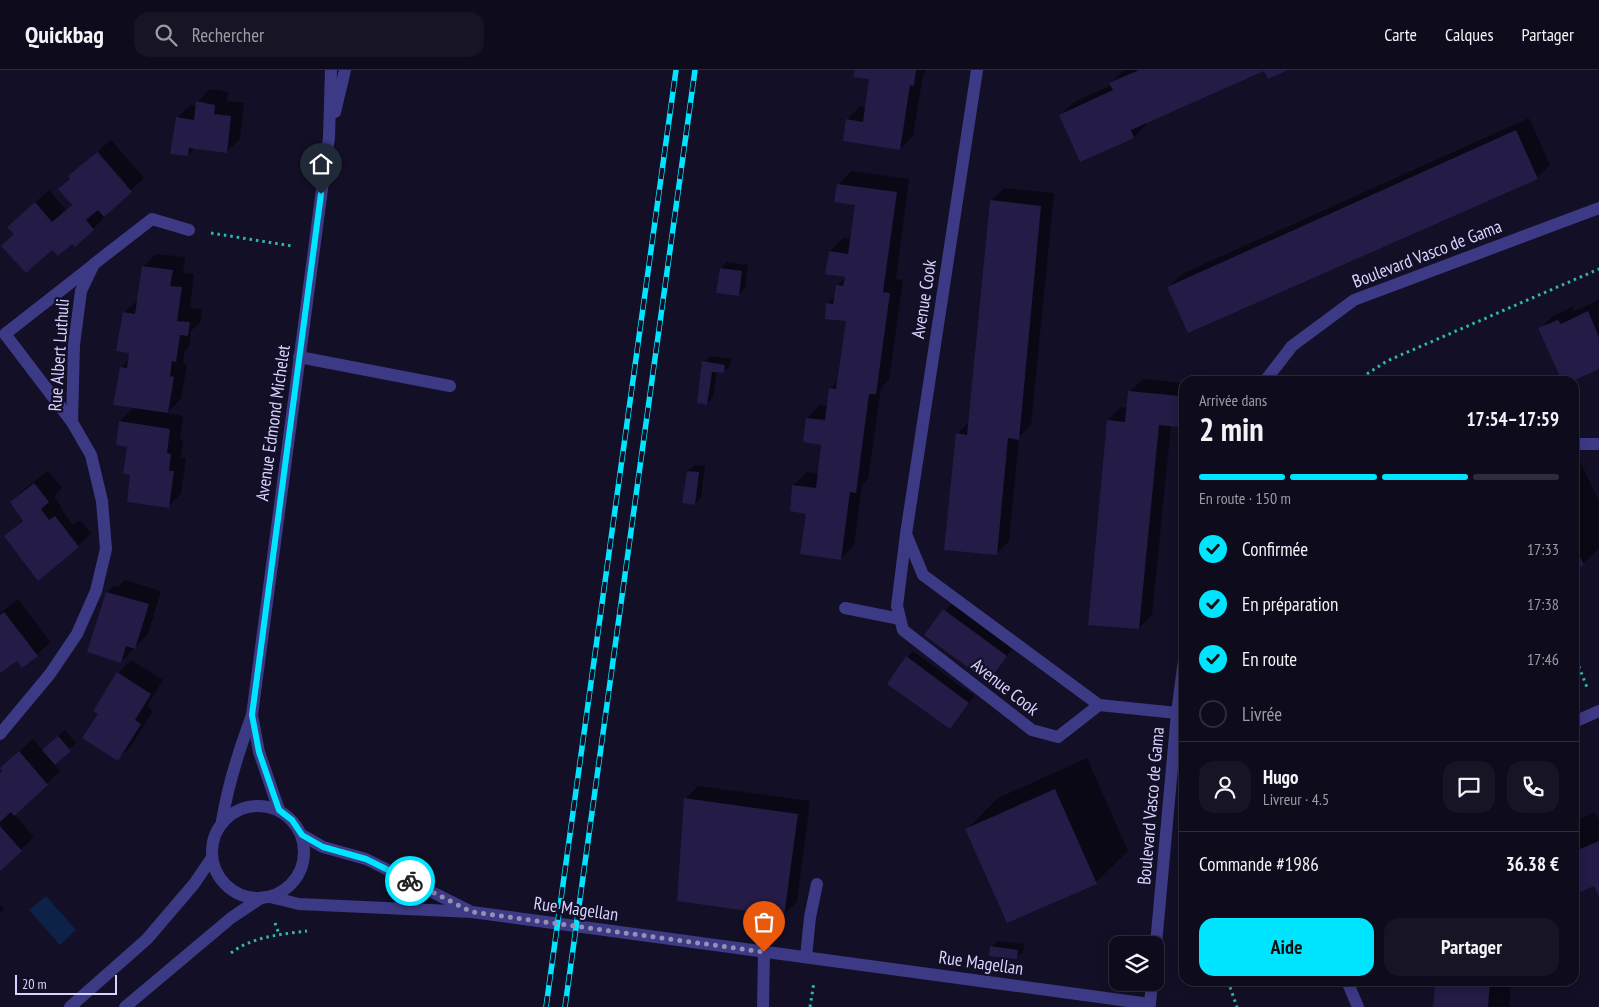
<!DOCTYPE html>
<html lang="fr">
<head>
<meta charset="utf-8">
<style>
	body { margin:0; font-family:"PT Sans Narrow",sans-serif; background:#171425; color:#f1f3f6; height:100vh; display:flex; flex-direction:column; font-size:19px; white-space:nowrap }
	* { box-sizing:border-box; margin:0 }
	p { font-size:16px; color:#9b9ba3 }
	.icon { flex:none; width:28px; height:28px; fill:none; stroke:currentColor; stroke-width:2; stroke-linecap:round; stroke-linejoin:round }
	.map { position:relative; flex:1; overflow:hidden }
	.side { position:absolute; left:1179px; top:306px; width:400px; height:610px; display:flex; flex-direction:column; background:#0e0b1c; border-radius:15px; box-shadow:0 2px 12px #0003,0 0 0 1px #2e2b3b }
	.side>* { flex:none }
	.tools { position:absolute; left:1109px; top:866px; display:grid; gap:10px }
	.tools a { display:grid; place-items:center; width:55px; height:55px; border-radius:10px; background:#0e0b1c; box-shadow:0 2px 12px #0003,0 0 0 1px #2e2b3b; font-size:25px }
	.scale { position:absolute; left:15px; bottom:12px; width:102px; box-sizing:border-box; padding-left:5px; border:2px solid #d9d4ff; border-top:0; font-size:14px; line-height:18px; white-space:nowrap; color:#d9d4ff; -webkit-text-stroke:4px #130f26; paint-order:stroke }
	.pin { position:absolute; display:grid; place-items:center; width:42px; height:42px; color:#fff; margin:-51px -21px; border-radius:50% 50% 50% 0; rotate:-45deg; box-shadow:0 0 5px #0007 }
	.pin .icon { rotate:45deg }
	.courier { position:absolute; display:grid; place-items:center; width:50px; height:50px; margin:-25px; border:4px solid #00e5ff; border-radius:50%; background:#fff; color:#222; box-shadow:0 1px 6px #0007 }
	.overview em { font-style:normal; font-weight:600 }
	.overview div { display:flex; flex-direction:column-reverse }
	.overview { display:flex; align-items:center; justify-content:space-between; height:85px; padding:0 20px }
	h1 { font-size:32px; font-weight:600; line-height:38px }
	.bar { display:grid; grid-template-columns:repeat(4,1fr); gap:8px 5px; align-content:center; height:60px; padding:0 20px }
	.bar i { height:6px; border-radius:4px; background:#2e2b3b }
	.bar .on { background:#00e5ff }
	.bar p { grid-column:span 4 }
	.line { display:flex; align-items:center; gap:12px; padding:0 20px; border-top:1px solid #2e2b3b }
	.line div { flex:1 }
	.round { display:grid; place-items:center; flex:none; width:52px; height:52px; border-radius:15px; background:#171425 }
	ol { padding:0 20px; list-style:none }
	li { display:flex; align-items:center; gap:15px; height:55px }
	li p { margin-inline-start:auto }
	li .icon { padding:5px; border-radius:50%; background:#00e5ff; color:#111; stroke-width:4 }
	li:last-child { color:#9b9ba3 }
	li i { width:28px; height:28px; border:2px solid #2e2b3b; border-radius:50% }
	.button { display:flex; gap:10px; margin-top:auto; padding:10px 20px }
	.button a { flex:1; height:58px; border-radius:15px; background:#00e5ff; color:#111; font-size:20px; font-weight:600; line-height:58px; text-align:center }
	.button a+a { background:#171425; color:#f1f3f6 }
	header { display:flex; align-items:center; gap:30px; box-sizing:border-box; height:70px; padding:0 25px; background:#0e0b1c; border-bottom:1px solid #2e2b3b }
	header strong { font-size:24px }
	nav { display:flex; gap:28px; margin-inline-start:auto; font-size:18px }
	.search { width:350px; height:45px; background:#171425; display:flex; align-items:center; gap:12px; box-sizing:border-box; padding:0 18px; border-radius:15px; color:#9b9ba3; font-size:19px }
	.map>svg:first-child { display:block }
</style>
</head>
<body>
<header>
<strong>Quickbag</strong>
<div class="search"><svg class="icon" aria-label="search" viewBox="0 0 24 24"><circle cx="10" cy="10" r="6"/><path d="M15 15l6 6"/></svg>Rechercher</div>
<nav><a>Carte</a><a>Calques</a><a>Partager</a></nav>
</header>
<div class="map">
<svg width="1599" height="937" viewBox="0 0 1599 937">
	<rect width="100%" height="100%" fill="#130f26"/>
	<!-- water -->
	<polygon fill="#0c2248" points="46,826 76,860 60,875 29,840"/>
	<!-- shadow -->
	<g fill="#0007">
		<polygon points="856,0 927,0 923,5 913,66 900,79 847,50 860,36 866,38 870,8"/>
		<polygon points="1124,0 1262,0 1146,52 1147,54 1134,67 1061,45 1074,32 1112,15 1111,13"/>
		<polygon points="210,19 228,22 227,31 244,33 240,69 226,82 195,78 188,85 177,48 190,35 196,36 197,32"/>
		<polygon points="1529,48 1550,95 1537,108 1169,217 1182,204"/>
		<polygon points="111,70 144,108 105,144 106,146 93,159 75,176 72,172 53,178 15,163 22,144 49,120 66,140 73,134 71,108 70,106 96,82 125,116 127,115 98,81"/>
		<polygon points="851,101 909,109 896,209 903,210 889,310 881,318 868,409 862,415 854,475 841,489 807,442 791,440 794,415 807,402 819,404 823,374 807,348 820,335 828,336 831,318 838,311 847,250 827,234 836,225 837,216 847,206 830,181 843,168 851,169 856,134 838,115"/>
		<polygon points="1004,118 1054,123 1031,355 1019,367 1009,471 996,484 957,364 970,351 991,131"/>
		<polygon points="156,184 185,187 183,203 194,204 190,238 202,239 201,251 191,261 189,277 184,282 183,293 187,294 181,329 167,343 183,346 180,370 183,371 181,388 186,388 181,424 168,437 132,404 129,376 117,374 120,351 134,337 121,298 127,291 129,291 131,282 124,243 138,230 143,197"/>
		<polygon points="727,192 748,195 745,218 738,225 721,198"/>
		<polygon points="1599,230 1599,298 1570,311 1563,311 1540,259 1553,246 1572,237 1575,241"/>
		<polygon points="710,286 731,289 730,296 724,302 717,301 713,327 707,333 704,292"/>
		<polygon points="1450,305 1453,311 1436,311"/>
		<polygon points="1143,309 1184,313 1184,350 1178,356 1171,355 1152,545 1139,558 1108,350 1121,337 1128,338 1129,322"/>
		<polygon points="1574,379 1599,431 1599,478 1583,494 1574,498"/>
		<polygon points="695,395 705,396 701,427 695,434 688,401"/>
		<polygon points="48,401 62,418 54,426 61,436 60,437 73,455 80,450 91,463 78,476 6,466 24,449 11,432 24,419"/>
		<polygon points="125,510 161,521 148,564 121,592 107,522 114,516 118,517"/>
		<polygon points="18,529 50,572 37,585 22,596 17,589 0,602 0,543"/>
		<polygon points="951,534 1012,579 988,611 926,565"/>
		<polygon points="913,581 974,626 956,651 950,658 907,587"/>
		<polygon points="131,590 163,610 147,636 153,641 131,676 118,689 100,644 118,603"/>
		<polygon points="65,660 76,673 54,694 60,701 14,744 34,767 0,799 0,701 1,702 15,685 33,669 43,681"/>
		<polygon points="1087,688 1128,781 1096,812 1007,851 967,759 998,728"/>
		<polygon points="698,716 810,731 797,832 784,845 685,729"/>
		<polygon points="1595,742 1599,750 1599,824 1595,814 1574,823 1574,752"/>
		<polygon points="0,835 4,839 0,843"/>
		<polygon points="998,871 1024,874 1023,882 1016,888 991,877"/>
		<polygon points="1437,911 1511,911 1509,937 1434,937"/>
	</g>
	<!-- building -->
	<g fill="#241b47">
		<polygon points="855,0 916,0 914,16 910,15 900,80 843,71 846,49 863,52 869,9 853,7"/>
		<polygon points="1139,0 1288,0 1268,9 1264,1 1131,60 1134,68 1080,92 1059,45 1113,20 1109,13"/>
		<polygon points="196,31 215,35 214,44 231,46 227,83 189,78 188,86 170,84 176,47 194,50"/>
		<polygon points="1516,60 1538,109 1188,263 1167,217"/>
		<polygon points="97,82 132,122 104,147 98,140 86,150 94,160 75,177 72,174 58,186 52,180 26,203 1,176 14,164 7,157 35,132 52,152 72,135 58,119 70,109 68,106"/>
		<polygon points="837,114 897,122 883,222 890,223 876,324 869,324 856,423 850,422 841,490 800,484 806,444 790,441 792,415 816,418 821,375 803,372 806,348 825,350 829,318 836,319 846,251 825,249 826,233 833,234 836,215 843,216 845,207 825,204 829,181 848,184 855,135 834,132"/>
		<polygon points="990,130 1041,136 1019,370 1008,368 997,485 944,480 956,363 967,365"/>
		<polygon points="142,196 173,200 170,216 182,217 177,251 190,252 188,266 180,265 176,292 172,291 170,306 174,307 168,343 113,335 120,297 127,298 129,283 116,281 123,242 135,244"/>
		<polygon points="720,198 742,201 739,226 716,223"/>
		<polygon points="1588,241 1599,267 1599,299 1573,311 1562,311 1538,258 1558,250 1561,254"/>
		<polygon points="702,291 725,295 724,303 712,302 707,335 697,333"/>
		<polygon points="1128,321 1180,326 1178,357 1159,355 1139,559 1088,555 1107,350 1125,352"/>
		<polygon points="119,351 170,359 167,383 171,384 169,401 174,401 169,438 127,432 130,405 123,404 127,377 116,375"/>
		<polygon points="687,401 699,402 695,435 682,433"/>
		<polygon points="34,413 49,432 41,439 49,450 55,446 79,477 38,511 4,466 23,451 10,432"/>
		<polygon points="1574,475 1584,495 1574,500"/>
		<polygon points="106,522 149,534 135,579 126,576 121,593 87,582"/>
		<polygon points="943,539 1007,586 988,612 924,565"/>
		<polygon points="4,542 38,586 22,598 17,591 0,603 0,545"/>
		<polygon points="906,586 969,633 950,659 887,614"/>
		<polygon points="117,602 151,624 135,650 141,654 118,691 82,668 98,644 93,641"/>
		<polygon points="58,666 71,681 55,695 42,680"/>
		<polygon points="19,681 48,715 14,746 11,742 0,752 0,703 2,701 0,698"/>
		<polygon points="1055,719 1097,814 1007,853 965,759"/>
		<polygon points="684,728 798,744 784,846 677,831"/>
		<polygon points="0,756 22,781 0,801"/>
		<polygon points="1599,771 1599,827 1594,816 1574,825 1574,772 1578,780"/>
		<polygon points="990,876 1018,880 1017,889 989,886"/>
		<polygon points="1436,911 1490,911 1488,937 1433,937"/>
	</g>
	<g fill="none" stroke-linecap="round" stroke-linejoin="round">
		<!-- path -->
		<g stroke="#2fb8b0" stroke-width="3" stroke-dasharray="2.5 4" stroke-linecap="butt">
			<polyline points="211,163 292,176"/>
			<polyline points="1356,311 1387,291 1599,199"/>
			<polyline points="1574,584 1588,620"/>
			<polyline points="275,853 279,864"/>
			<path d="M231,883C251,867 282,864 307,861"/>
			<polyline points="1228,911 1237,937"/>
			<polyline points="810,937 814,912"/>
		</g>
		<!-- service -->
		<g stroke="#3d3a85" stroke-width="12">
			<polyline points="299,287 450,316"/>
			<polyline points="1574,374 1599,374"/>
			<polyline points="906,464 897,536 903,560 1032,660 1058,667 1099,635"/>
			<polyline points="845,538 900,549"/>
			<polyline points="806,887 810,847 817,814"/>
			<polyline points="763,937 764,882"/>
		</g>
		<!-- minor -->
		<g stroke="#3d3a85" stroke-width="12">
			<polyline points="977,0 906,464 923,505 1099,635 1177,643"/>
			<polyline points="335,42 345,0"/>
			<polyline points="1265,311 1292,276 1354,230 1599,138"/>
			<polyline points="72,352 5,264 92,196"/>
			<polyline points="252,645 259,682 279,740"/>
			<polyline points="1574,652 1599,641"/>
			<polyline points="0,664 50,604 77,564 96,521 106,479 102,431 91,385 72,352 74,275 81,221 94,194 152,149 189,160"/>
			<circle cx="258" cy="782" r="46"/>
			<path d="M222,751C228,714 239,680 252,645L329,67L331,0"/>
			<polyline points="302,765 323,777 366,789 468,840"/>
			<polyline points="270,827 299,834 472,842 1150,934"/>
			<polyline points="1155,885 1177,643 1184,590"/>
			<polyline points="1347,911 1358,937"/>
			<polyline points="1150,934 1152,912"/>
			<polyline points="70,937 147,869 194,814 211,789"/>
			<polyline points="125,937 231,848 261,828"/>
		</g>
		<!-- rail casing -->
		<g stroke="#00e5ff" stroke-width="5.5">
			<g id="rail">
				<polyline points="546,937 676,0"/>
				<polyline points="565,937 695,0"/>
			</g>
		</g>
		<!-- rail -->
		<use href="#rail" stroke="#130f26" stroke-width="4" stroke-dasharray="11" stroke-linecap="butt"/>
	</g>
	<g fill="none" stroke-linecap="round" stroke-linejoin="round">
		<!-- done -->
		<polyline stroke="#948fb3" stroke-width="5" stroke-dasharray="0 9" points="410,811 472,842 764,882"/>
		<!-- route -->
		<polyline stroke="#00e5ff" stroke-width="6" points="321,124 252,645 259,682 279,740 292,750 302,765 323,777 366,789 410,811"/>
	</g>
	<g text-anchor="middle" stroke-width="4.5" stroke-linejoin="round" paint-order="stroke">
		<!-- street labels -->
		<g font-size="18" fill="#d9d4ff" stroke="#130f26">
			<text transform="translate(1427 184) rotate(-21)" y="6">Boulevard Vasco de Gama</text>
			<text transform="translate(924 229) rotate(-81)" y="6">Avenue Cook</text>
			<text transform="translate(59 285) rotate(-86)" y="6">Rue Albert Luthuli</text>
			<text transform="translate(273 353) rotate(-82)" y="6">Avenue Edmond Michelet</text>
			<text transform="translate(1005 617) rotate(38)" y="6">Avenue Cook</text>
			<text transform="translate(1151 736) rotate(-85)" y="6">Boulevard Vasco de Gama</text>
			<text transform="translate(576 839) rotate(8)" y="6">Rue Magellan</text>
			<text transform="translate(981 893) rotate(8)" y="6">Rue Magellan</text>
		</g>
	</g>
</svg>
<div class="tools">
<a><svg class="icon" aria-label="layers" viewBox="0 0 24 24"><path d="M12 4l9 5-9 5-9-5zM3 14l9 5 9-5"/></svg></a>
</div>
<div class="scale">20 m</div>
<div class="pin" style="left:764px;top:882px;background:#ea580c"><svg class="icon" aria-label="bag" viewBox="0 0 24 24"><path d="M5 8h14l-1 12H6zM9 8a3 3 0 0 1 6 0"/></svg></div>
<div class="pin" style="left:321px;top:124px;background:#1f2937"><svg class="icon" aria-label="home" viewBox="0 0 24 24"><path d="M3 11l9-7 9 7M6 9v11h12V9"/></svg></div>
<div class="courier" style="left:410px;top:811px"><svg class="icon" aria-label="bike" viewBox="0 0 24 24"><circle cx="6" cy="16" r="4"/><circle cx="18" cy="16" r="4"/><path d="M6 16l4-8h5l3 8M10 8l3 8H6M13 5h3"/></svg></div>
<section class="side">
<div class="overview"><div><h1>2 min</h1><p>Arrivée dans</p></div><em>17:54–17:59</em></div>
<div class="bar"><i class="on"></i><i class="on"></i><i class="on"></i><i></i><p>En route · 150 m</p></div>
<ol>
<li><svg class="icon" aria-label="check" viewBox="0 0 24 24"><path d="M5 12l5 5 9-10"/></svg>Confirmée<p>17:33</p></li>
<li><svg class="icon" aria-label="check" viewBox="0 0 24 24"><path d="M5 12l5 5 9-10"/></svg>En préparation<p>17:38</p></li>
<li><svg class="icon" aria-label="check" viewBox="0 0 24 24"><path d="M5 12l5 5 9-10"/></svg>En route<p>17:46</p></li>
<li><i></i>Livrée</li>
</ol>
<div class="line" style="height:90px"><a class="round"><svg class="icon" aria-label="person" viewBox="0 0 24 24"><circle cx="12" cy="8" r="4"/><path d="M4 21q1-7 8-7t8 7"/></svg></a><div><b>Hugo</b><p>Livreur · 4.5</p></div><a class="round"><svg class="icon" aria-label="chat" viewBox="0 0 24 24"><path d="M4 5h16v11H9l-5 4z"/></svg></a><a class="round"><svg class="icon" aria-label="phone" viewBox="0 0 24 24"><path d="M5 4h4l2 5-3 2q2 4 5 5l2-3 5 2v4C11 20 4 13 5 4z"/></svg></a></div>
<div class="line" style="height:65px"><div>Commande #1986</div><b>36.38 €</b></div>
<div class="button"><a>Aide</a><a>Partager</a></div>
</section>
</div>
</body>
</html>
